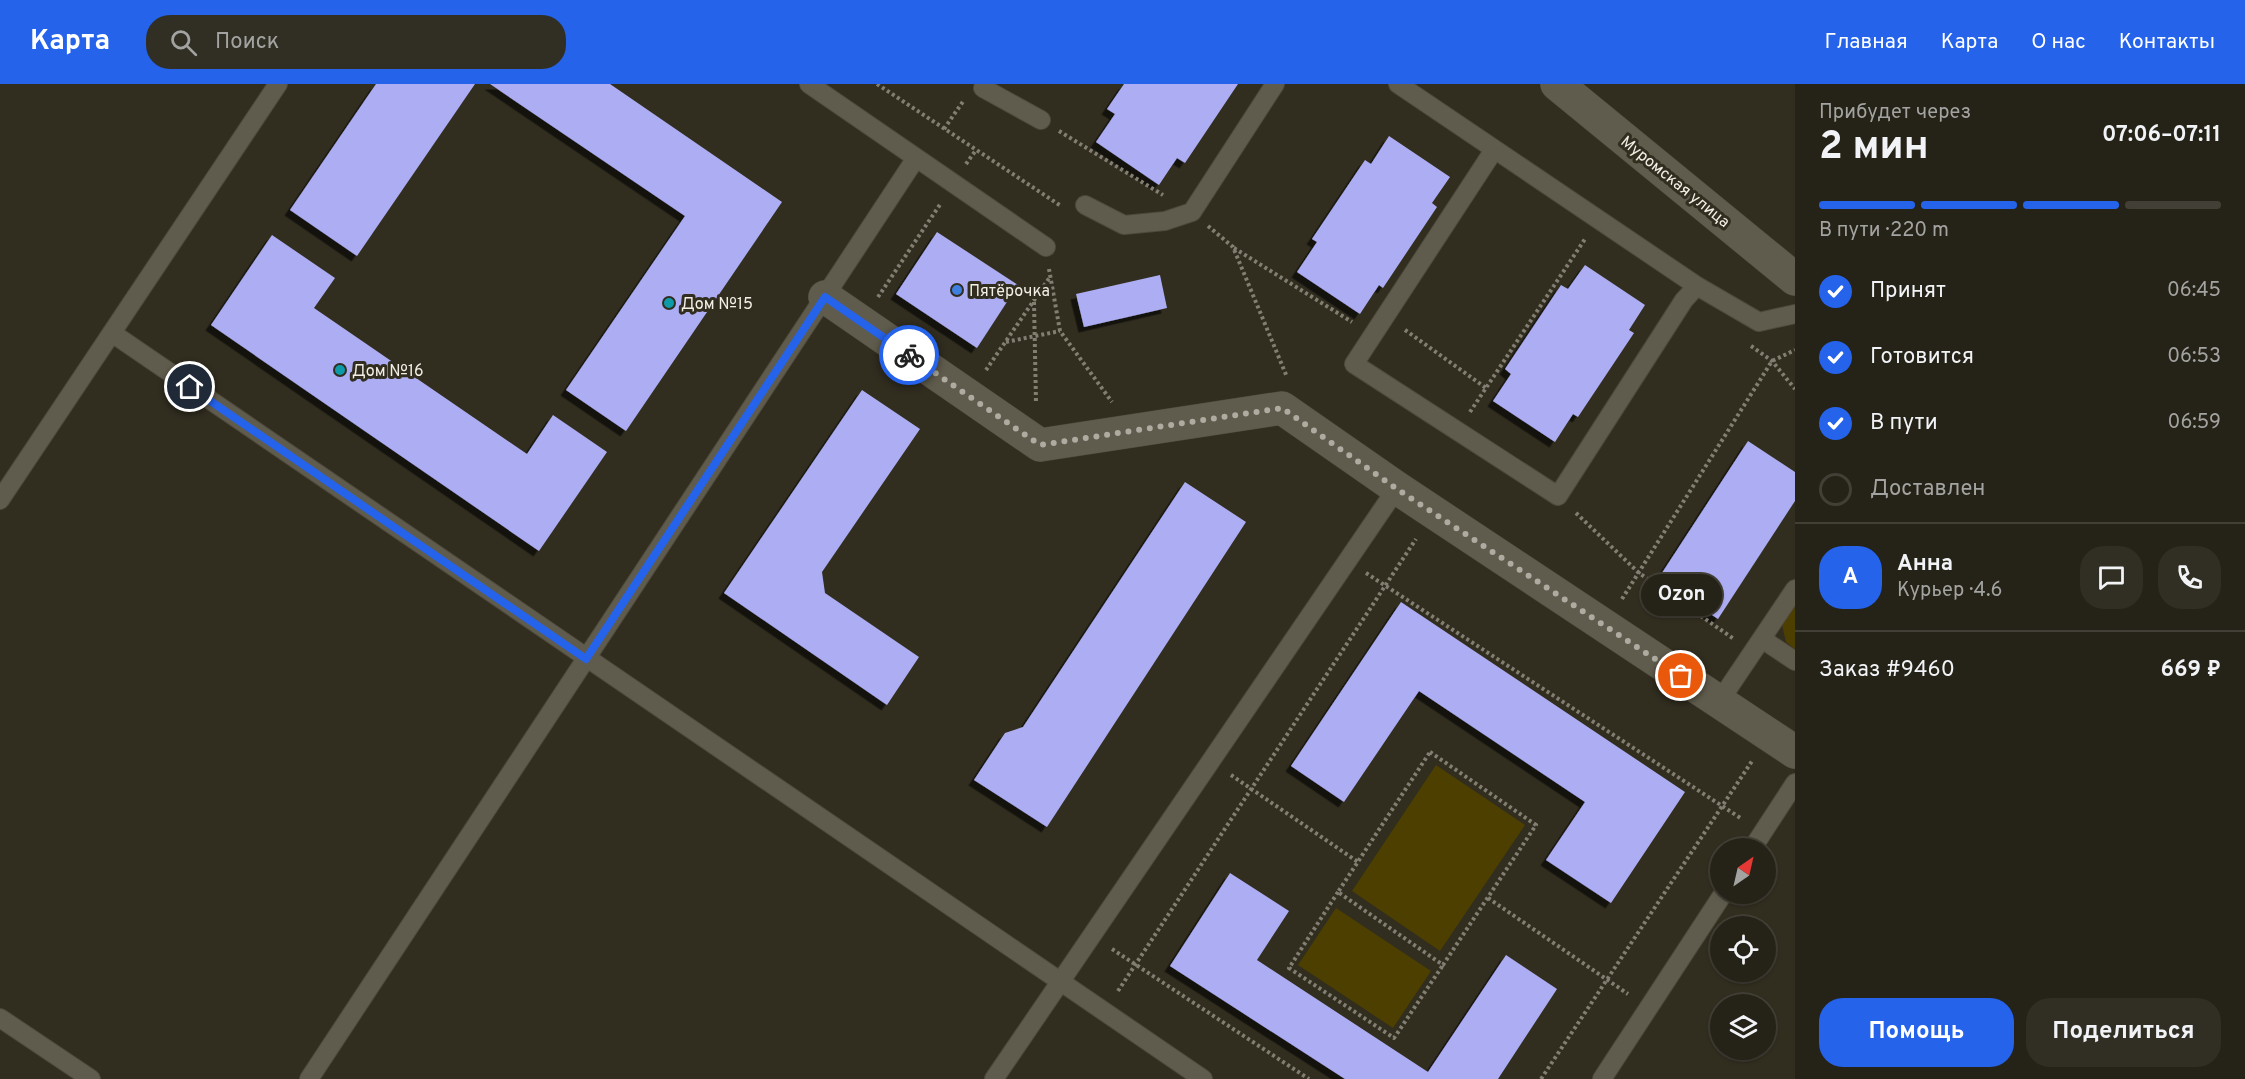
<!DOCTYPE html>
<html lang="ru">
<head>
<meta charset="utf-8">
<style>
	body { margin:0; font-family:Overpass,sans-serif; background:#312f24; color:#f1f3f6; height:100vh; display:flex; flex-direction:column; font-size:22px; white-space:nowrap }
	* { box-sizing:border-box; margin:0 }
	p { font-size:20px; color:#a3a4a1 }
	.icon { flex:none; width:33px; height:33px; fill:none; stroke:currentColor; stroke-width:2; stroke-linecap:round; stroke-linejoin:round }
	.map { position:relative; flex:1; overflow:hidden }
	.panel { display:flex; flex-direction:column; background:#252217; width:450px }
	.panel>* { flex:none }
	.needle { width:39px; rotate:34deg }
	.fabs { position:absolute; left:1710px; top:754px; display:grid; gap:12px }
	.fabs a { display:grid; place-items:center; width:66px; height:66px; border-radius:50%; background:#252217; box-shadow:0 2px 4px #0004,0 0 0 2px #423f36; font-size:30px }
	.pin { position:absolute; display:grid; place-items:center; width:51px; height:51px; color:#fff; margin:-26px; border:3px solid #fff; border-radius:50%; box-shadow:0 2px 6px #0007 }
	.courier { position:absolute; display:grid; place-items:center; width:60px; height:60px; margin:-30px; border:4px solid #2563eb; border-radius:50%; background:#fff; color:#222; box-shadow:0 2px 8px #0007 }
	.bubble { position:absolute; height:42px; border-radius:21px; background:#252217; box-shadow:0 2px 4px #0004,0 0 0 2px #423f36; font-size:20px; font-weight:700; line-height:42px; text-align:center }
	.overview em { font-style:normal; font-weight:700 }
	.overview div { display:flex; flex-direction:column-reverse }
	.overview { display:flex; align-items:center; justify-content:space-between; height:102px; padding:0 24px }
	h1 { font-size:39px; font-weight:700; line-height:45px }
	.bar { display:grid; grid-template-columns:repeat(4,1fr); gap:9px 6px; align-content:center; height:72px; padding:0 24px }
	.bar i { height:8px; border-radius:4px; background:#423f36 }
	.bar .current { background:#2563eb }
	.bar p { grid-column:span 4 }
	.line { display:flex; align-items:center; gap:15px; padding:0 24px; border-top:2px solid #423f36 }
	.line div { flex:1 }
	.round { display:grid; place-items:center; flex:none; width:63px; height:63px; border-radius:24px; background:#312f24 }
	ol { padding:0 24px; list-style:none }
	li { display:flex; align-items:center; gap:18px; height:66px }
	li p { margin-inline-start:auto }
	li .icon { padding:6px; border-radius:50%; background:#2563eb; color:#fff; stroke-width:4 }
	li:last-child { color:#a3a4a1 }
	li i { width:33px; height:33px; border:3px solid #423f36; border-radius:50% }
	.primary-button { display:flex; gap:12px; margin-top:auto; padding:12px 24px }
	.primary-button a { flex:1; height:69px; border-radius:24px; background:#2563eb; color:#fff; font-size:24px; font-weight:700; line-height:69px; text-align:center }
	.primary-button a+a { background:#312f24; color:#f1f3f6 }
	header { display:flex; align-items:center; gap:36px; box-sizing:border-box; height:84px; padding:0 30px; background:#2563eb; color:#fff }
	header strong { font-size:28px }
	nav { display:flex; gap:33px; margin-inline-start:auto; font-size:21px }
	.search { width:420px; height:54px; background:#312f24; display:flex; align-items:center; gap:15px; box-sizing:border-box; padding:0 21px; border-radius:24px; color:#a3a4a1; font-size:22px }
	main { display:flex; flex:1; min-height:0 }
	.map>svg:first-child { display:block }
</style>
</head>
<body>
<header>
<strong>Карта</strong>
<div class="search"><svg class="icon" aria-label="search" viewBox="0 0 24 24"><circle cx="10" cy="10" r="6"/><path d="M15 15l6 6"/></svg>Поиск</div>
<nav><a>Главная</a><a>Карта</a><a>О нас</a><a>Контакты</a></nav>
</header>
<main>
<div class="map">
<svg width="1795" height="995" viewBox="0 0 1795 995">
	<defs>
		<filter id="shadow"><feDropShadow dx="-5.5" dy="5.5" stdDeviation="0" flood-color="#0009"/></filter>
	</defs>
	<rect width="100%" height="100%" fill="#312d1f"/>
	<!-- green -->
	<g fill="#4d3f00">
		<polygon points="1795,520 1795,565 1786,558 1782,541"/>
		<polygon points="1436,681 1525,741 1440,867 1352,807"/>
		<polygon points="1336,824 1431,887 1393,944 1298,881"/>
	</g>
	<!-- building -->
	<g fill="#acadf3" filter="url(#shadow)">
		<polygon points="376,0 475,0 357,172 290,126"/>
		<polygon points="490,0 610,0 782,118 626,347 566,306 685,132"/>
		<polygon points="1124,0 1238,0 1185,79 1177,74 1159,101 1096,58 1115,30 1107,25"/>
		<polygon points="1389,52 1450,93 1432,119 1437,123 1383,204 1379,201 1360,230 1297,188 1317,158 1312,155 1365,76 1371,80"/>
		<polygon points="937,148 1018,201 977,264 896,210"/>
		<polygon points="272,151 335,194 314,224 527,370 553,331 607,368 539,467 211,241"/>
		<polygon points="1585,181 1645,221 1629,246 1634,249 1578,333 1573,330 1555,358 1493,317 1511,290 1505,285 1561,201 1568,205"/>
		<polygon points="1160,191 1167,224 1084,243 1076,210"/>
		<polygon points="862,306 920,345 822,488 825,509 919,573 887,621 724,509"/>
		<polygon points="1748,357 1795,388 1795,417 1718,535 1658,495"/>
		<polygon points="1185,398 1246,438 1047,743 974,696 1005,649 1023,643"/>
		<polygon points="1401,518 1685,708 1611,819 1546,776 1585,718 1419,607 1344,718 1291,682"/>
		<polygon points="1230,789 1289,827 1257,876 1428,988 1506,871 1557,905 1498,995 1345,995 1170,882"/>
	</g>
	<g fill="none" stroke-linecap="round" stroke-linejoin="round">
		<!-- service casing -->
		<g stroke="#4d493d" stroke-width="20">
			<g id="service">
				<polyline points="809,0 1046,163"/>
				<polyline points="985,0 983,4 1041,36"/>
				<polyline points="1398,0 1697,202 1759,238 1795,230"/>
				<polyline points="1494,66 1354,280 1558,412 1684,216 1697,202"/>
				<polyline points="1085,121 1124,141 1165,137 1192,128 1275,0"/>
				<polyline points="112,249 1203,995"/>
				<polyline points="0,416 278,0"/>
				<polyline points="1762,555 1795,577"/>
				<polyline points="1719,618 1795,505"/>
				<polyline points="1752,765 1795,699"/>
				<polyline points="0,934 91,995"/>
				<polyline points="309,995 916,74"/>
				<polyline points="994,995 1397,404"/>
				<polyline points="1602,995 1723,810"/>
			</g>
		</g>
		<!-- minor casing -->
		<g stroke="#4d493d" stroke-width="34">
			<polyline id="minor" points="825,213 1040,361 1282,324 1397,404 1795,668"/>
		</g>
		<!-- tertiary casing -->
		<g stroke="#4d493d" stroke-width="34">
			<polyline id="tertiary" points="1557,0 1795,195"/>
		</g>
		<!-- path -->
		<g stroke="#827e72" stroke-width="4" stroke-dasharray="3 3" stroke-linecap="butt">
			<polyline points="877,0 1061,122"/>
			<polyline points="944,45 964,16"/>
			<polyline points="1059,47 1163,111"/>
			<polyline points="966,80 976,66"/>
			<polyline points="1208,142 1233,163 1287,293"/>
			<polyline points="1234,164 1352,238"/>
			<polyline points="1049,185 1060,247 1112,318"/>
			<polyline points="878,213 941,119"/>
			<polyline points="1034,218 1036,319"/>
			<polyline points="1405,246 1486,304"/>
			<polyline points="1006,258 1060,247"/>
			<polyline points="1751,262 1772,277 1795,305"/>
			<polyline points="986,286 1050,193"/>
			<polyline points="1470,328 1585,155"/>
			<polyline points="1576,429 1639,489 1734,555"/>
			<polyline points="1366,489 1742,735"/>
			<polyline points="1622,515 1772,277 1795,266"/>
			<polygon points="1430,668 1536,741 1443,881 1338,808"/>
			<polyline points="1231,691 1358,778"/>
			<polyline points="1338,808 1289,884 1394,954 1443,881"/>
			<polyline points="1488,814 1628,910"/>
			<polyline points="1112,865 1309,995"/>
			<polyline points="1118,907 1416,455"/>
			<polyline points="1541,995 1752,677"/>
		</g>
		<!-- service -->
		<use href="#service" stroke="#605c4d" stroke-width="18"/>
		<!-- minor -->
		<use href="#minor" stroke="#605c4d" stroke-width="33"/>
		<!-- tertiary -->
		<use href="#tertiary" stroke="#605c4d" stroke-width="33"/>
	</g>
	<g fill="none" stroke-linecap="round" stroke-linejoin="round">
		<!-- done -->
		<polyline stroke="#aeaba0" stroke-width="6" stroke-dasharray="0 10.8" points="909,271 1040,361 1282,324 1397,405 1681,592"/>
		<!-- route -->
		<polyline stroke="#2563eb" stroke-width="8" points="190,303 586,575 825,213 909,271"/>
	</g>
	<!-- markers -->
	<circle fill="#3f7fe0" stroke="#312d1f" stroke-width="2" cx="957" cy="206" r="6"/>
	<g fill="#0f9aa8" stroke="#312d1f" stroke-width="2">
		<circle cx="669" cy="219" r="6"/>
		<circle cx="340" cy="286" r="6"/>
	</g>
	<g text-anchor="middle" stroke-width="6" stroke-linejoin="round" paint-order="stroke">
		<!-- street labels -->
		<g font-size="16" fill="#f2efe6" stroke="#312d1f">
			<text transform="translate(1676 97) rotate(39)" y="6">Муромская улица</text>
		</g>
		<!-- poi labels -->
		<g font-size="16" fill="#f2efe6" stroke="#312d1f" text-anchor="start">
			<text x="969" y="212">Пятёрочка</text>
			<text x="681" y="225">Дом №15</text>
			<text x="352" y="292">Дом №16</text>
		</g>
	</g>
</svg>
<div class="fabs">
<a><svg class="needle" viewBox="-14 -14 28 28"><path d="M0-13l5 13h-10z" fill="#e53935"/><path d="M0 13l5-13h-10z" fill="#a3a4a1"/></svg></a>
<a><svg class="icon" aria-label="locate" viewBox="0 0 24 24"><circle cx="12" cy="12" r="6"/><path d="M12 2v4M12 18v4M2 12h4M18 12h4"/></svg></a>
<a><svg class="icon" aria-label="layers" viewBox="0 0 24 24"><path d="M12 4l9 5-9 5-9-5zM3 14l9 5 9-5"/></svg></a>
</div>
<div class="pin" style="left:1681px;top:592px;background:#ea580c"><svg class="icon" aria-label="bag" viewBox="0 0 24 24"><path d="M5 8h14l-1 12H6zM9 8a3 3 0 0 1 6 0"/></svg></div>
<div class="pin" style="left:190px;top:303px;background:#1f2937"><svg class="icon" aria-label="home" viewBox="0 0 24 24"><path d="M3 11l9-7 9 7M6 9v11h12V9"/></svg></div>
<div class="courier" style="left:909px;top:271px"><svg class="icon" aria-label="bike" viewBox="0 0 24 24"><circle cx="6" cy="16" r="4"/><circle cx="18" cy="16" r="4"/><path d="M6 16l4-8h5l3 8M10 8l3 8H6M13 5h3"/></svg></div>
<div class="bubble" style="left:1641px;top:490px;width:81px">Ozon</div>
</div>
<section class="panel">
<div class="overview"><div><h1>2 мин</h1><p>Прибудет через</p></div><em>07:06–07:11</em></div>
<div class="bar"><i class="current"></i><i class="current"></i><i class="current"></i><i></i><p>В пути · 220 m</p></div>
<ol>
<li><svg class="icon" aria-label="check" viewBox="0 0 24 24"><path d="M5 12l5 5 9-10"/></svg>Принят<p>06:45</p></li>
<li><svg class="icon" aria-label="check" viewBox="0 0 24 24"><path d="M5 12l5 5 9-10"/></svg>Готовится<p>06:53</p></li>
<li><svg class="icon" aria-label="check" viewBox="0 0 24 24"><path d="M5 12l5 5 9-10"/></svg>В пути<p>06:59</p></li>
<li><i></i>Доставлен</li>
</ol>
<div class="line" style="height:108px"><b class="round" style="background:#2563eb;color:#fff">А</b><div><b>Анна</b><p>Курьер · 4.6</p></div><a class="round"><svg class="icon" aria-label="chat" viewBox="0 0 24 24"><path d="M4 5h16v11H9l-5 4z"/></svg></a><a class="round"><svg class="icon" aria-label="phone" viewBox="0 0 24 24"><path d="M5 4h4l2 5-3 2q2 4 5 5l2-3 5 2v4C11 20 4 13 5 4z"/></svg></a></div>
<div class="line" style="height:78px"><div>Заказ #9460</div><b>669 ₽</b></div>
<div class="primary-button"><a>Помощь</a><a>Поделиться</a></div>
</section>
</main>
</body>
</html>
